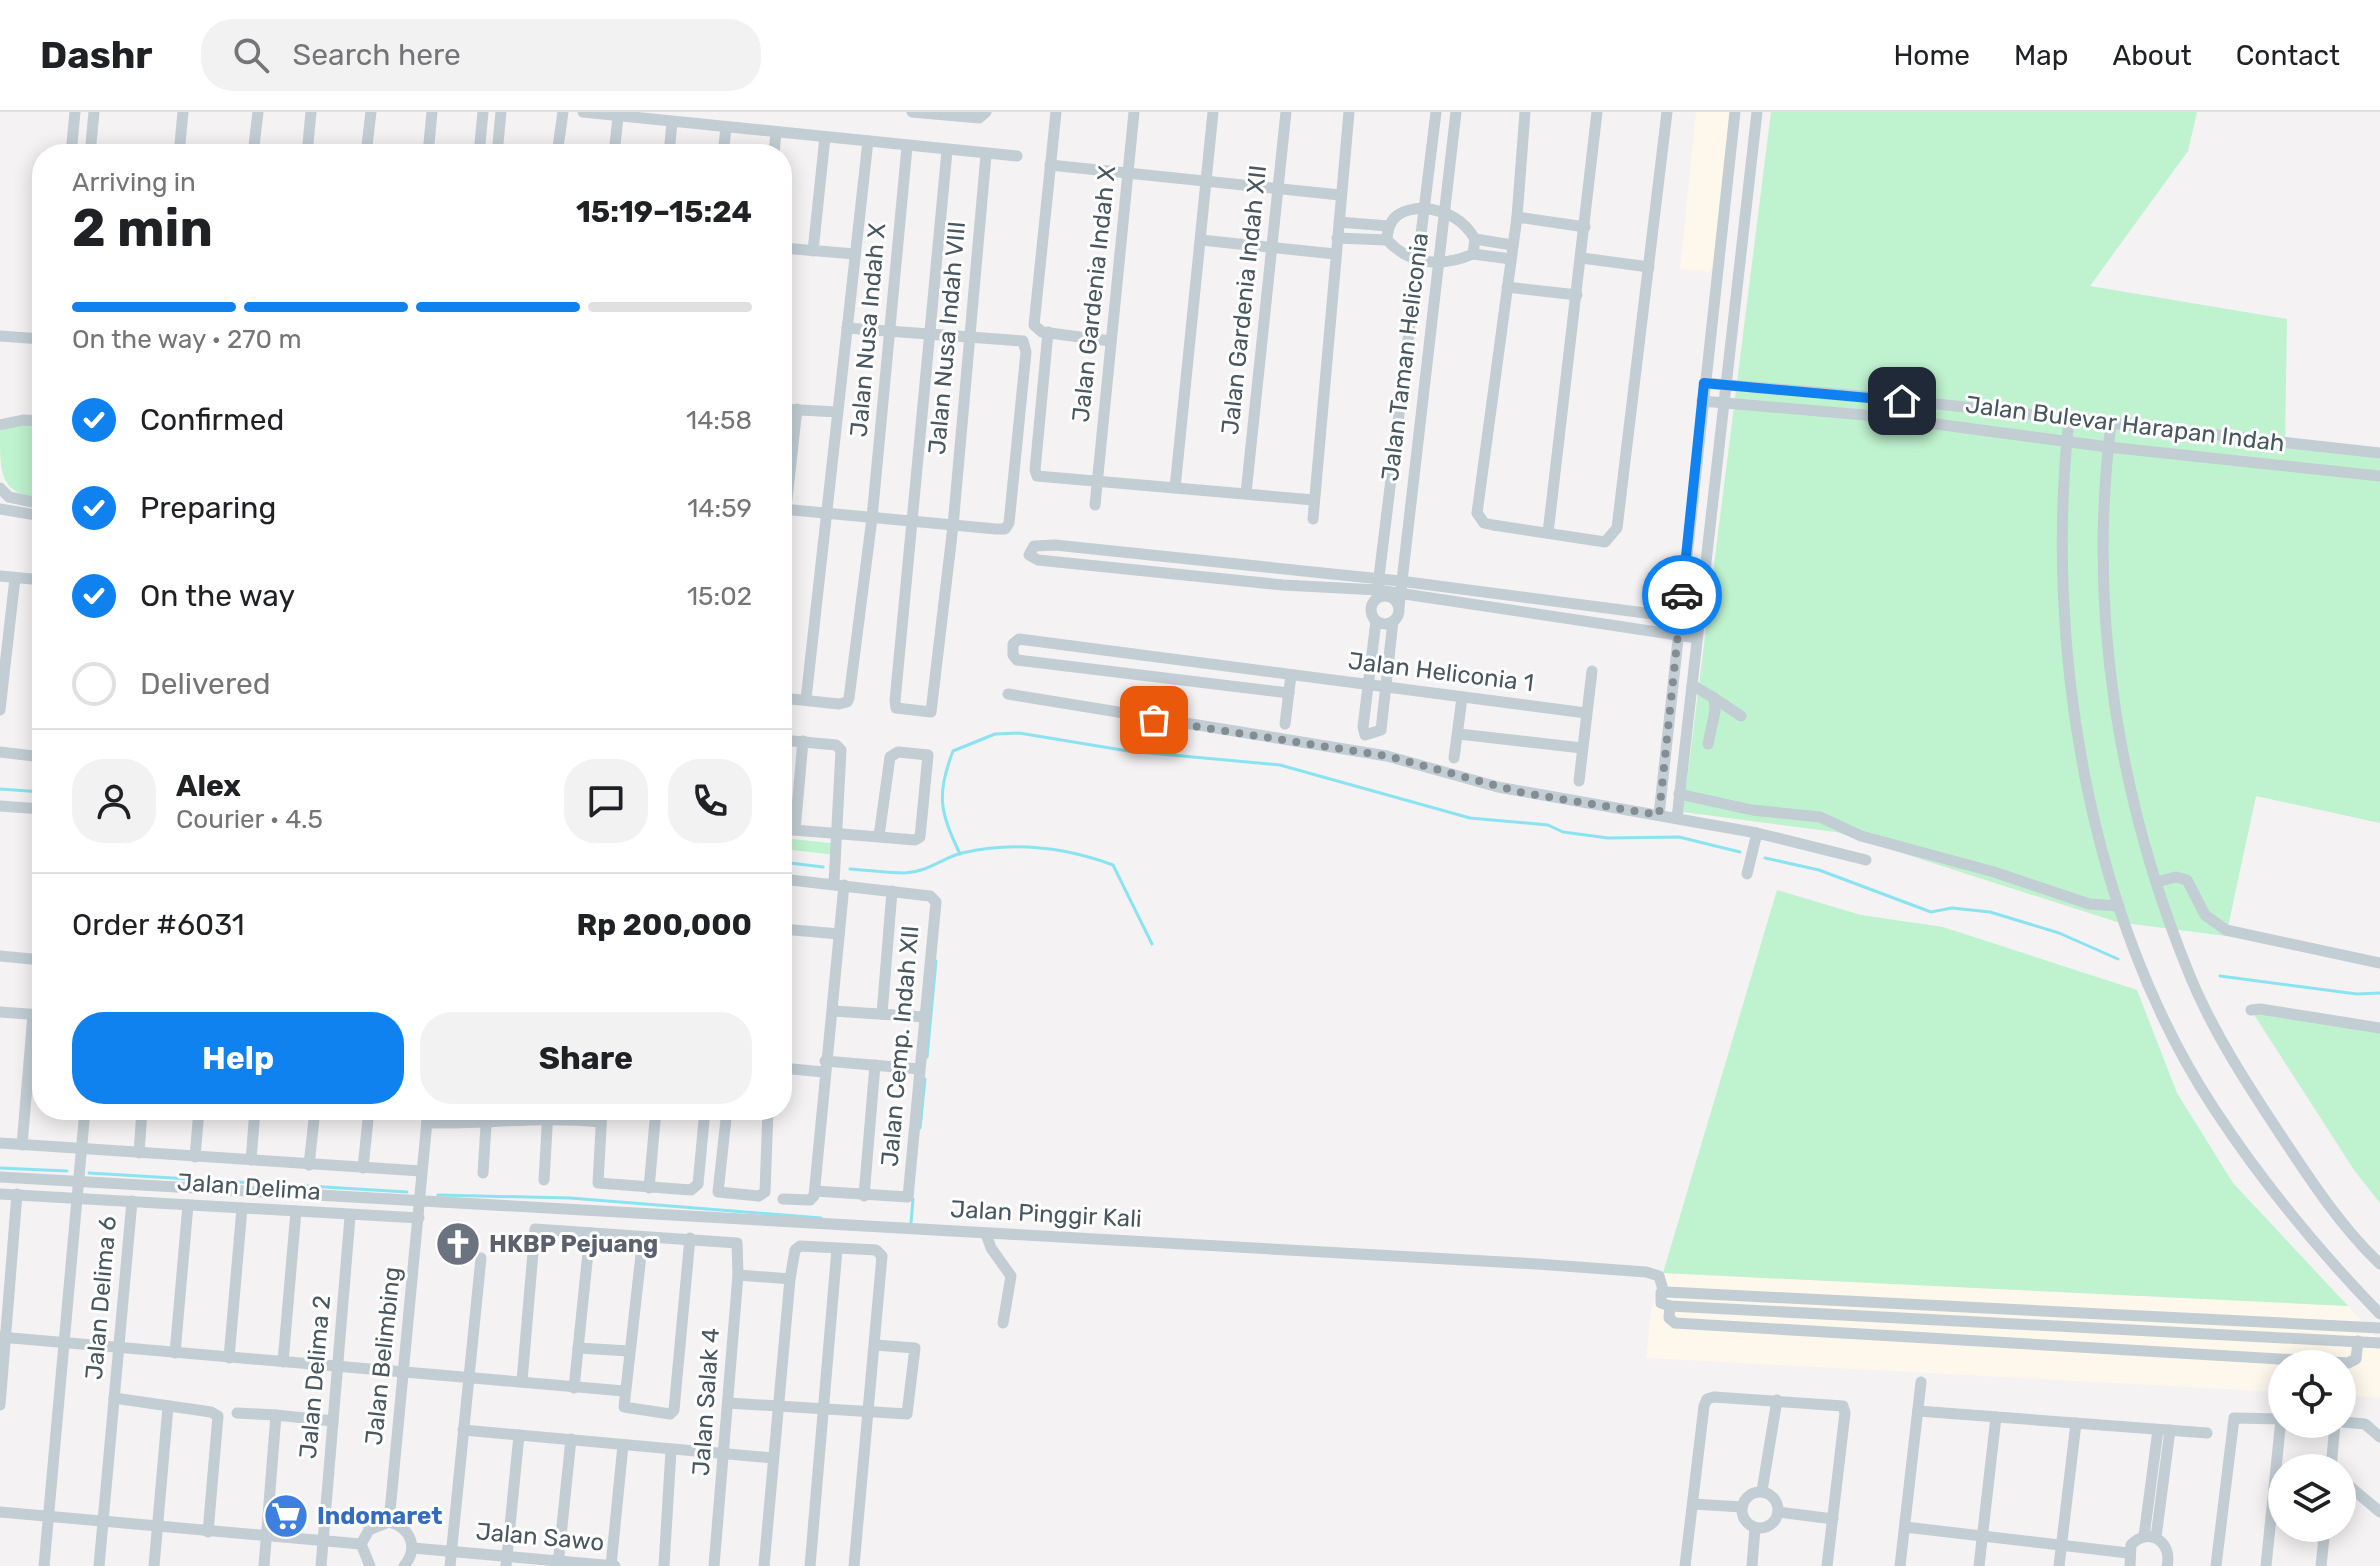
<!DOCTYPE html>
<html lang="en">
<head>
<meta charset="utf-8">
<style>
	body { margin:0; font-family:Rubik,sans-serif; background:#f2f2f2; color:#202124; height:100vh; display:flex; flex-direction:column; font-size:30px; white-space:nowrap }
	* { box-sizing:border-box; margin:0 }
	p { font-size:26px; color:#757577 }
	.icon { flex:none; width:44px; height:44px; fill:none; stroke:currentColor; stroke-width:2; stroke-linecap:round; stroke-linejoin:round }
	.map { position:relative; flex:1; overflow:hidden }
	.sheet { position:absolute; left:32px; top:32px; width:760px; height:976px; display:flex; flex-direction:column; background:#fff; border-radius:32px; box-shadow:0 4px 20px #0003 }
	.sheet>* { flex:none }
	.tools { position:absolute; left:2268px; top:1238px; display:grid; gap:16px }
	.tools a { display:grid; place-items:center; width:88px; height:88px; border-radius:50%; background:#fff; box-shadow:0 4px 20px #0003; font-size:40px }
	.pin { position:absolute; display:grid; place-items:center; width:68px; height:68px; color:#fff; margin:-34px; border-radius:16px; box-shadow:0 4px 12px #0006 }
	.courier { position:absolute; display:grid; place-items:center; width:80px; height:80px; margin:-40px; border:6px solid #1082ef; border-radius:50%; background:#fff; color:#222; box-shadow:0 2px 10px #0007 }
	.headline em { font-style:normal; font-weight:700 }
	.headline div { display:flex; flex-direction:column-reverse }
	.headline { display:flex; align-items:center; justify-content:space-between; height:136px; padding:0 40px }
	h1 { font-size:52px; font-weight:700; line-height:60px }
	.bar { display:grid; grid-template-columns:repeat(4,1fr); gap:12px 8px; align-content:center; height:96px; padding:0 40px }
	.bar i { height:10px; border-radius:6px; background:#e0e0e0 }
	.bar .selected { background:#1082ef }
	.bar p { grid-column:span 4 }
	.line { display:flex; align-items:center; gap:20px; padding:0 40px; border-top:2px solid #e0e0e0 }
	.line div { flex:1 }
	.round { display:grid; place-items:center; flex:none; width:84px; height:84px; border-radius:32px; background:#f2f2f2 }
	ol { padding:0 40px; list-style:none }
	li { display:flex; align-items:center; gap:24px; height:88px }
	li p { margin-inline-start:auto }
	li .icon { padding:8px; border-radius:50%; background:#1082ef; color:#fff; stroke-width:4 }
	li:last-child { color:#757577 }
	li i { width:44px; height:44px; border:4px solid #e0e0e0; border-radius:50% }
	.action { display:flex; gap:16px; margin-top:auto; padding:16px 40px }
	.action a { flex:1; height:92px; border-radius:32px; background:#1082ef; color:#fff; font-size:32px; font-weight:700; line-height:92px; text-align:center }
	.action a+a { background:#f2f2f2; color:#202124 }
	header { display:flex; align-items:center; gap:48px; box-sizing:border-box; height:112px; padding:0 40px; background:#fff; border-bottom:2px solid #e0e0e0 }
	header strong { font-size:38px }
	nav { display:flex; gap:44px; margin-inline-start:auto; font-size:28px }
	.search { width:560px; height:72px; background:#f2f2f2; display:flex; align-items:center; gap:20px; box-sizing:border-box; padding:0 28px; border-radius:32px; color:#757577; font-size:30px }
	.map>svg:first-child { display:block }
</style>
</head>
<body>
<header>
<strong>Dashr</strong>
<div class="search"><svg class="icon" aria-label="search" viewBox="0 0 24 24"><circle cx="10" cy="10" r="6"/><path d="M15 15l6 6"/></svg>Search here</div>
<nav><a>Home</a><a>Map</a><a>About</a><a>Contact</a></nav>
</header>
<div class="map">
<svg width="2380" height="1454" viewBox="0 0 2380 1454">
	<rect width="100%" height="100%" fill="#f4f2f2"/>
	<!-- commercial -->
	<g fill="#fdf7ec">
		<polygon points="1696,0 1731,0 1713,153 1709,160 1680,157"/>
		<polygon points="1663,1161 2348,1194 2380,1229 2380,1282 2379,1286 2342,1283 2342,1252 2282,1252 2282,1280 1646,1246 1651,1199"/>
	</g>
	<!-- green -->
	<g fill="#bff2cf">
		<polygon points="1771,0 2197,0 2188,39 2090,174 2287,207 2285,330 2380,338 2380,711 2256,684 2226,824 2117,810 1836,720 1683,700"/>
		<path d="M23,311L42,313V386C0,382 0,364 0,319Z"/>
		<polygon points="782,726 839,732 837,743 782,737"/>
		<polygon points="1777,778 1861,803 1943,815 2137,878 2177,981 2233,1071 2348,1194 1663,1161"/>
		<polygon points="2251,898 2380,919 2380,1091 2354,1058"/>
	</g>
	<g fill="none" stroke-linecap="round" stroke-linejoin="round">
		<!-- stream -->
		<g stroke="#8ae3f1" stroke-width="3">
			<polyline points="0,677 42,680"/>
			<path d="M960,742C940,700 936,683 953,639L995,622L1019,621L1128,639L1280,653L1470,706L1548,713L1563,720L1608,726L1679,725L1740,740"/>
			<polyline points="1765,746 1819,758 1931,800 1952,796 1990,800 2059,821 2118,847"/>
			<polyline points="782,750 823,755"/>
			<path d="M850,757C868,758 887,761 905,761C928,760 942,746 962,741C1014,729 1064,735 1113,753L1152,832"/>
			<polyline points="2220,864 2357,882 2380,881"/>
			<polyline points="927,945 936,849"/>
			<polyline points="920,1016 925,967"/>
			<polyline points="0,1056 67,1059"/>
			<polyline points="89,1061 407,1080"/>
			<polyline points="438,1083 570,1086 821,1106"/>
			<polyline points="911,1111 913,1087"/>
		</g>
		<!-- minor -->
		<g stroke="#c2cdd4" stroke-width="11">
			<polyline points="583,0 1017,44"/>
			<polyline points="912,0 979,6 986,0"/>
			<polyline points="1056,0 1034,213 1042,220 1110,229"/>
			<polyline points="1525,0 1517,105 1477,401 1484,411 1493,413 1605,430 1617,416 1667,0"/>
			<polyline points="947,39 895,589 896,596 931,600 953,414 986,43"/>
			<polyline points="71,42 75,0"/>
			<polyline points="90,42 94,0"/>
			<polyline points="179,42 183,0"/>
			<polyline points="253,42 258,0"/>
			<polyline points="307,42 311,0"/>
			<polyline points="366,42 371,0"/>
			<polyline points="428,42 432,0"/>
			<polyline points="479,42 483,0"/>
			<polyline points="497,42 501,0"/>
			<polyline points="557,42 563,0"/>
			<polyline points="614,42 618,5"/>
			<polyline points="669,42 672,10"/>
			<polyline points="723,42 726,16"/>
			<polyline points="774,42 776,20"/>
			<polyline points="1050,53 1340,83"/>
			<path d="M1425,96C1448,100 1463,107 1475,127L1473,142C1442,155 1411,154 1387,128C1388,103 1402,97 1425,96Z"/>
			<polyline points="1517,105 1585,115"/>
			<polyline points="1339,110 1388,114"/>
			<polyline points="1337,126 1387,128"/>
			<polyline points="1475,127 1512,133"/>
			<polyline points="1201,128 1335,142"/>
			<polyline points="782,136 855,142"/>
			<polyline points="813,139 825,25"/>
			<polyline points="1473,142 1511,147"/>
			<polyline points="1582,146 1649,155"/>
			<polyline points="1507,175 1577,183"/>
			<polyline points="1048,220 1035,358 1037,364 1314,388"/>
			<polyline points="0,224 42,227"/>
			<polyline points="1704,271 1874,285 2380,341"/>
			<polyline points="1702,289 1876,304 2108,335 2380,364"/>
			<polyline points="782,297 837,300"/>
			<path d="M2069,308C2044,532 2088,804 2213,995C2262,1070 2318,1138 2380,1202"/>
			<polyline points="0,313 23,308 42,309"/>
			<path d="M2111,313C2087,500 2119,691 2190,864C2213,920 2247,972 2280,1022C2309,1066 2341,1115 2380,1152"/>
			<polyline points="0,376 9,385 42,392"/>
			<polyline points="1175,376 1213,0"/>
			<polyline points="1246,381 1286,0"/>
			<polyline points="1095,393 1134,0"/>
			<polyline points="0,397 42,404"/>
			<polyline points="782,397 996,417 1005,417 1009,411 1026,240 1023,229 847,216"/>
			<polyline points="1313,407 1349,0"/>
			<polyline points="1548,421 1597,0"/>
			<polyline points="782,431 797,297"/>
			<polyline points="0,464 42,468"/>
			<polyline points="1378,473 1436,0"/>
			<circle cx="1385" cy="498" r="14"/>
			<polyline points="1399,495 1456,0"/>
			<polyline points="1376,509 1363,615 1365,623 1381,618 1393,509"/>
			<polyline points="1697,526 1378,478 1283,473 1038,448 1029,443 1034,434 1055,433 1400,469 1699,508"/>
			<polyline points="1692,573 1714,586 1715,599 1708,632"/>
			<polyline points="1289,581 1017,548 1013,543 1013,532 1019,527 1586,601"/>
			<polyline points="1008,582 1387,644 1498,675 1757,721 1866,748"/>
			<polyline points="782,586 839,592 847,590 849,586 872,406 907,35"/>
			<polyline points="1714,586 1741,604"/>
			<polyline points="806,587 868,29"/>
			<polyline points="0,598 15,466"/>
			<polyline points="1285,612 1291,563"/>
			<polyline points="1459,622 1582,636"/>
			<polyline points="782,628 836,633 841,638 834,771"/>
			<polyline points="0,640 42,645"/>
			<polyline points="1454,646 1462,586"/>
			<polyline points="1579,669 1592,559"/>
			<polyline points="1679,682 1752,698 1820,705 1861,724 1994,760 2089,792 2119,794"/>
			<polyline points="0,694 42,697"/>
			<polyline points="1659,703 1735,0"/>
			<polyline points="1677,706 1757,0"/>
			<polyline points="782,717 915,728 920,725 928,643 898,640 890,645 879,724"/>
			<polyline points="795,718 803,629"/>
			<polyline points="1747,762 1757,721"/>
			<polyline points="782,767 930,784 936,790 908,1085 815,1079"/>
			<polyline points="2156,770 2176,765 2187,768 2205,803 2226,818 2380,851"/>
			<polyline points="782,817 839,822"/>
			<polyline points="0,844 42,848"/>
			<polyline points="40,848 42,824"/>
			<polyline points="2251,898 2260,897 2380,916"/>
			<polyline points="833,899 925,905"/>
			<polyline points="0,900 42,903"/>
			<polyline points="882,902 892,779"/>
			<polyline points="825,949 919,957"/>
			<polyline points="782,956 824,960"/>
			<polyline points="602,998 598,1071 691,1078 698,1072 705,998"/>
			<polyline points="727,998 718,1080 759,1084 765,1080 768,998"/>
			<path d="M427,1011C485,1012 542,1004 600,1010"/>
			<polyline points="0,1031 421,1059"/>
			<polyline points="22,1033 33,903"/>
			<polyline points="139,1041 142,998"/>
			<polyline points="195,1045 199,998"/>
			<polyline points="251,1048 255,998"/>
			<polyline points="309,1053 315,998"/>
			<polyline points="363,1056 369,998"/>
			<polyline points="483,1061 487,998"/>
			<polyline points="0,1065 1537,1152 1646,1160 1659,1164 1662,1174"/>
			<polyline points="544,1068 548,999"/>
			<polyline points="649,1076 656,998"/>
			<polyline points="0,1082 419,1106"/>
			<polyline points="864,1084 875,953"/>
			<polyline points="783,1087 810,1088 814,1084 844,773"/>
			<polyline points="986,1122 991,1136 1011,1164 1003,1211"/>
			<polyline points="643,1125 624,1295 670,1302 674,1298 690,1126"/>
			<polyline points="738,1163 790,1167"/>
			<polyline points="1670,1194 1669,1206 1675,1211 2348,1251 2356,1247 2358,1229"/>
			<polyline points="2380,1216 1667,1180 1661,1181 1661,1191 1670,1194 2380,1231"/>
			<polyline points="0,1225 624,1279"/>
			<polyline points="578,1236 629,1239"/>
			<polyline points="175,1241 188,1093"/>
			<polyline points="229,1246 242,1096"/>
			<polyline points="283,1250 296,1099"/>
			<polyline points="522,1269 535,1117 737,1131 738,1163 714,1454"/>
			<polyline points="574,1276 590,1121"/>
			<polyline points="114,1286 211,1300 218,1304 208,1420"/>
			<polyline points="728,1291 907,1302 915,1236 875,1233"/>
			<polyline points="0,1293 17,1082"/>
			<polyline points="1918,1299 2207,1321"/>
			<polyline points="237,1301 276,1303"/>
			<polyline points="2342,1310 2365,1312 2380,1325"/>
			<polyline points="463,1318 773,1346"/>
			<polyline points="2331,1356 2335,1312"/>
			<polyline points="2342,1368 2380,1400"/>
			<polyline points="1762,1379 1777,1288"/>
			<circle cx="1760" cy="1398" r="18"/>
			<polyline points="1693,1392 1742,1395"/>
			<polyline points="0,1400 361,1432"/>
			<polyline points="1778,1400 1833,1407"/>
			<polyline points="389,1410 428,998"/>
			<polyline points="1905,1415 2128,1441"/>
			<polyline points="2144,1424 2158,1318"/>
			<polyline points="2156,1425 2170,1318"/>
			<polyline points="413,1436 615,1454"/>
			<polyline points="558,1453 571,1327"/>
			<polyline points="44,1454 85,998"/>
			<polyline points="99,1454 132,1089"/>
			<polyline points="154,1454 168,1295"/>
			<polyline points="264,1454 276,1303 333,1309"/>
			<polyline points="321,1454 350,1105"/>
			<path d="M370,1454L361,1432L369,1418L389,1410C411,1416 419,1436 404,1454"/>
			<polyline points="450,1454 481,1146"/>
			<polyline points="506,1454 519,1323"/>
			<polyline points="611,1454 623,1333"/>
			<polyline points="664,1454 671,1338"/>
			<polyline points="764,1454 790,1167 795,1138 800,1134 876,1138 882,1144 854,1454"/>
			<polyline points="810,1454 837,1137"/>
			<polyline points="1685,1454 1704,1294 1707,1287 1714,1285 1843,1294 1845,1301 1827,1454"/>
			<polyline points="1752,1454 1755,1416"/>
			<polyline points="1900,1454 1921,1270"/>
			<polyline points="1979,1454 1996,1305"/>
			<polyline points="2059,1454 2076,1311"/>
			<path d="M2130,1454L2131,1433C2149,1414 2173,1430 2167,1454"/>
			<polyline points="2216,1454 2234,1306 2282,1307"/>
			<polyline points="2266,1454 2281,1307"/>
			<polyline points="2321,1454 2325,1416"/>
		</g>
	</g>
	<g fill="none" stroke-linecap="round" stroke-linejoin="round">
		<!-- done -->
		<polyline stroke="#848d93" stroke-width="8" stroke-dasharray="0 14.4" points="1154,608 1387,644 1524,681 1659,703 1682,483"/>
		<!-- route -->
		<polyline stroke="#1082ef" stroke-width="10" points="1682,483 1704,271 1902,289"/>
	</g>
	<!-- icons -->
	<defs>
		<g id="church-disc" transform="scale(2.3)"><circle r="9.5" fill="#6b7280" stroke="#fff"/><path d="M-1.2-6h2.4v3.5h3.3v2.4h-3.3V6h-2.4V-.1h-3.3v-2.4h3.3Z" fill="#fff"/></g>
		<g id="supermarket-disc" transform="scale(2.3)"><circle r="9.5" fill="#3f7fe0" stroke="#fff"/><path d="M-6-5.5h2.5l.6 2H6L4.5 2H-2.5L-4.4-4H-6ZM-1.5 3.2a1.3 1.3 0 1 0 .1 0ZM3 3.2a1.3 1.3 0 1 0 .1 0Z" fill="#fff"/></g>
	</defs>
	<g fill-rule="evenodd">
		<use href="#church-disc" x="458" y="1132"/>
		<use href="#supermarket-disc" x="286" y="1404"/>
	</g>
	<g text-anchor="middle" stroke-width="6" stroke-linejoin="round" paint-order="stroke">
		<!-- street labels -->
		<g font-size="24" fill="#485760" stroke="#fff">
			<text transform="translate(1094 182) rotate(-84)" y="8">Jalan Gardenia Indah X</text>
			<text transform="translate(1244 188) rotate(-84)" y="8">Jalan Gardenia Indah XII</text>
			<text transform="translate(868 218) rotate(-85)" y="8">Jalan Nusa Indah X</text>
			<text transform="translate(947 226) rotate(-85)" y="8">Jalan Nusa Indah VIII</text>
			<text transform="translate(1405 245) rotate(-83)" y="8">Jalan Taman Heliconia</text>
			<text transform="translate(2125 312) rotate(7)" y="8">Jalan Bulevar Harapan Indah</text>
			<text transform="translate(1441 560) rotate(7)" y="8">Jalan Heliconia 1</text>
			<text transform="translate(900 934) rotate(-85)" y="8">Jalan Cemp. Indah XII</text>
			<text transform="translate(249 1075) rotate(4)" y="8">Jalan Delima</text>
			<text transform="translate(1046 1102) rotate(3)" y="8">Jalan Pinggir Kali</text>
			<text transform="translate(101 1186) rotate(-85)" y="8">Jalan Delima 6</text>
			<text transform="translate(383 1244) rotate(-84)" y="8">Jalan Belimbing</text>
			<text transform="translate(315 1265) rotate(-85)" y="8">Jalan Delima 2</text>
			<text transform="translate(706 1290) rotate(-86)" y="8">Jalan Salak 4</text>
			<text transform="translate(540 1425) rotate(5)" y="8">Jalan Sawo</text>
		</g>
		<!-- worship labels -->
		<g font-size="24" font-weight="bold" fill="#5b616d" stroke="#fff" text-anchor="start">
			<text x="489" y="1140">HKBP Pejuang</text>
		</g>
		<!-- shop labels -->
		<g font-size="24" font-weight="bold" fill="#366cbe" stroke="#fff" text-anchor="start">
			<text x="317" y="1412">Indomaret</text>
		</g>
	</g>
</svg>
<div class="tools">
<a><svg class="icon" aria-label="locate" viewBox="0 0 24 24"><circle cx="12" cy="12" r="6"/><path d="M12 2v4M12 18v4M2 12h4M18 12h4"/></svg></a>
<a><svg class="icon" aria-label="layers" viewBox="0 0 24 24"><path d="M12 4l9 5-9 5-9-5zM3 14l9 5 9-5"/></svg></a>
</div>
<div class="pin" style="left:1154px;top:608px;background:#ea580c"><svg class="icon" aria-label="bag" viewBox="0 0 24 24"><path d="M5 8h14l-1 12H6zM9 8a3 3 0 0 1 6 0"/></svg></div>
<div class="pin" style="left:1902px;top:289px;background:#1f2937"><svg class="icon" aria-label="home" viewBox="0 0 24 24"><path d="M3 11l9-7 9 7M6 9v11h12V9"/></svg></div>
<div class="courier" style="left:1682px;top:483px"><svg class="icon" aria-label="car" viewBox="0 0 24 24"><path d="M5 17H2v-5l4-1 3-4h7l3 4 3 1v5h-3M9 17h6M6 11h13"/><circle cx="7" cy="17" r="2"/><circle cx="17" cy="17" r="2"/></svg></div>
<section class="sheet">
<div class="headline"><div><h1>2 min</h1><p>Arriving in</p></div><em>15:19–15:24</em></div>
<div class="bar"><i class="selected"></i><i class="selected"></i><i class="selected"></i><i></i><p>On the way · 270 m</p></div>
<ol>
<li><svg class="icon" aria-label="check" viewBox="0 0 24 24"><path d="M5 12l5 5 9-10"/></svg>Confirmed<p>14:58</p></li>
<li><svg class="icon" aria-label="check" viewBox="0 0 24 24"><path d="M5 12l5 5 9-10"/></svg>Preparing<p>14:59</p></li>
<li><svg class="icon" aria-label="check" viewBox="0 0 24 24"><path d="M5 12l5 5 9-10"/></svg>On the way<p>15:02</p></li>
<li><i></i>Delivered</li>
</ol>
<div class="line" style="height:144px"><a class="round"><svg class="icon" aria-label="person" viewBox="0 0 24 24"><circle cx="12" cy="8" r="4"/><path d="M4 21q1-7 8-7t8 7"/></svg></a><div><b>Alex</b><p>Courier · 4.5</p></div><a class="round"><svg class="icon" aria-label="chat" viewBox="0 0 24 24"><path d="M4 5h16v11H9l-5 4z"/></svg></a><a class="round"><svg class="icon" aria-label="phone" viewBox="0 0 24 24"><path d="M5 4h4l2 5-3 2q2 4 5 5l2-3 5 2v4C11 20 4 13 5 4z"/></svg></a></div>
<div class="line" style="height:104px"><div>Order #6031</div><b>Rp 200,000</b></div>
<div class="action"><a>Help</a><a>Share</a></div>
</section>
</div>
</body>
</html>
